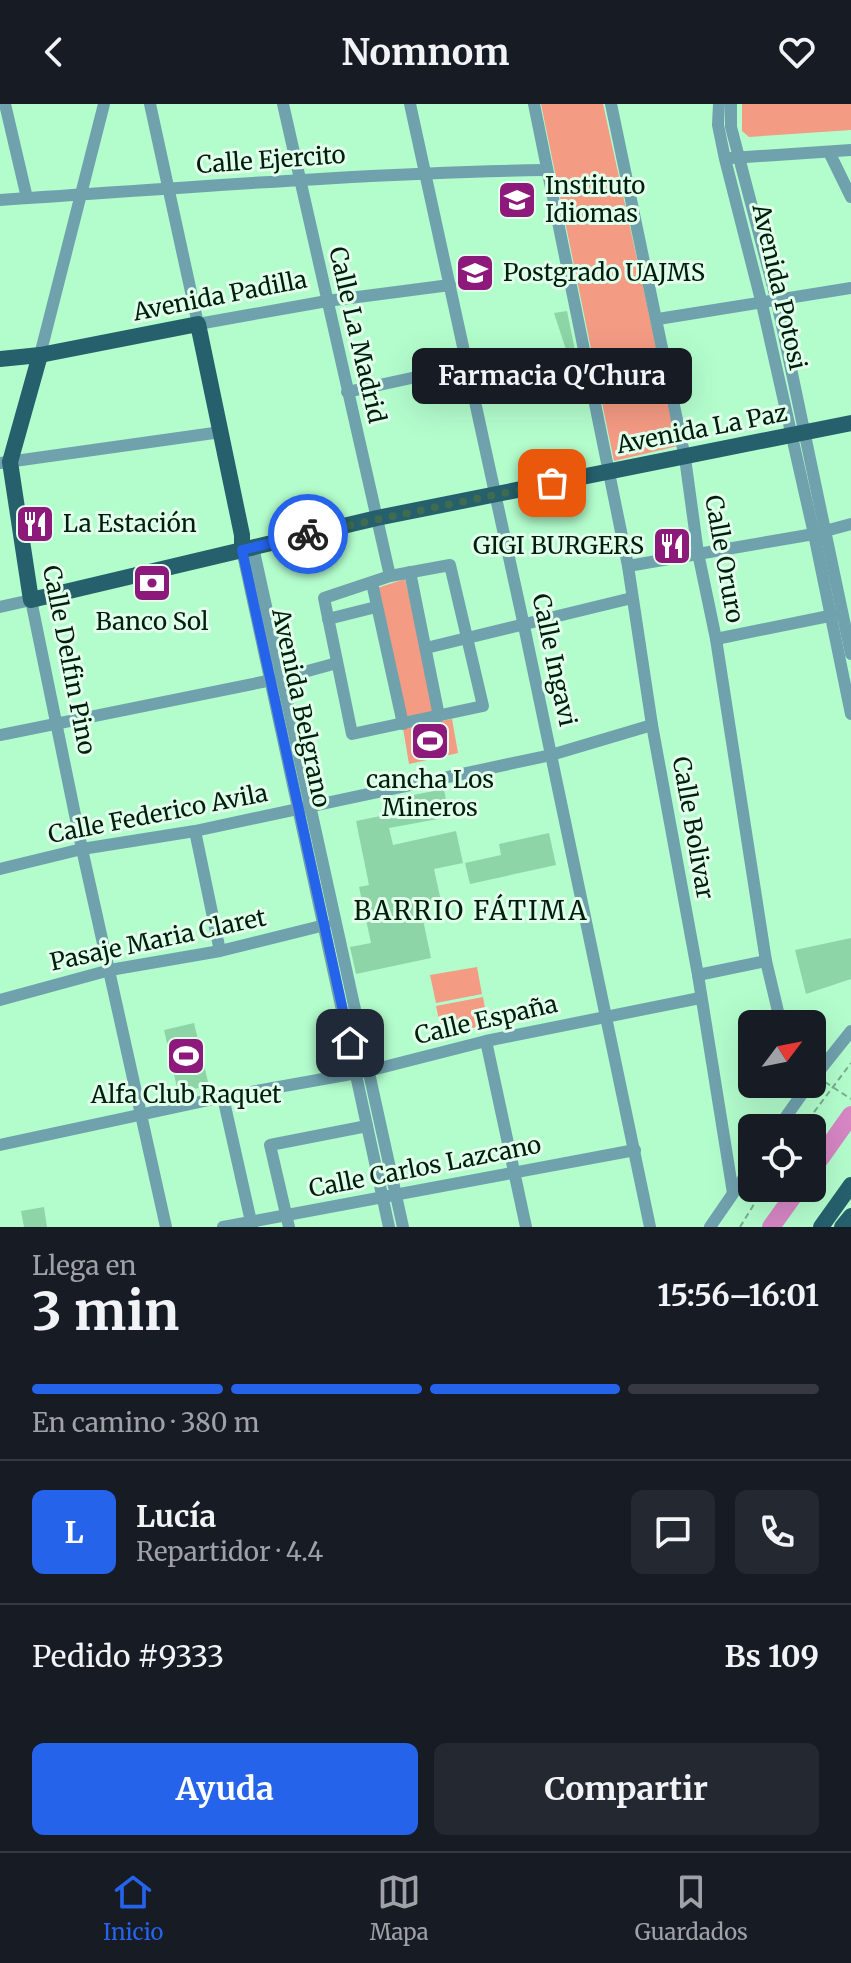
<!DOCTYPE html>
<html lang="es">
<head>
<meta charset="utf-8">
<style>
	body { margin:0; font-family:Merriweather,serif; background:#242831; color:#f1f3f6; height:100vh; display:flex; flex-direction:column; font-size:30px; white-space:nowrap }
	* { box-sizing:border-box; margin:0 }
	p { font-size:26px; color:#9ea1a6 }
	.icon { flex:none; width:44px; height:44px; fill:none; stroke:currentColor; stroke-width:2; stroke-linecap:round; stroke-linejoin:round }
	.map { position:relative; height:1123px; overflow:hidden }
	.sheet { display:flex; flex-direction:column; background:#171b24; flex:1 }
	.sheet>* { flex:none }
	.needle { width:52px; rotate:58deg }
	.buttons { position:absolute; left:738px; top:906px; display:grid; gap:16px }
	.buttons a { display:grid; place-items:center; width:88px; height:88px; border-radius:12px; background:#171b24; box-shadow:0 8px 32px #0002; font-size:40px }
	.pin { position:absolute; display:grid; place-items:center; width:68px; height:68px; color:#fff; margin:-34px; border-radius:16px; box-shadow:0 4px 12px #0006 }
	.courier { position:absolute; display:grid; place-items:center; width:80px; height:80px; margin:-40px; border:6px solid #2563eb; border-radius:50%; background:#fff; color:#222; box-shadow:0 2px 10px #0007 }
	.bubble { position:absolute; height:56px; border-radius:12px; background:#171b24; box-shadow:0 8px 32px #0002; font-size:26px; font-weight:700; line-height:56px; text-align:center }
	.overview em { font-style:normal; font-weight:700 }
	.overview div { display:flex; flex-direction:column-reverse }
	.overview { display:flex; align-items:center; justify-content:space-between; height:136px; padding:0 32px }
	h1 { font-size:52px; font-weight:700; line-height:60px }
	.bar { display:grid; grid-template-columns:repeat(4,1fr); gap:12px 8px; align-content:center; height:96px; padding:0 32px }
	.bar i { height:10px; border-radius:6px; background:#363941 }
	.bar .active { background:#2563eb }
	.bar p { grid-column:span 4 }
	.line { display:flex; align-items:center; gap:20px; padding:0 32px; border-top:2px solid #363941 }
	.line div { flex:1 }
	.round { display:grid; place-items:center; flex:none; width:84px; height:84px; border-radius:12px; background:#242831 }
	.button { display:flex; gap:16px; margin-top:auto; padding:16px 32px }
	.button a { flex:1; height:92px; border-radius:12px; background:#2563eb; color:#fff; font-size:32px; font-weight:700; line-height:92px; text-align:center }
	.button a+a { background:#242831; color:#f1f3f6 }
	header { display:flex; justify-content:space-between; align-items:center; height:104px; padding:0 32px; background:#171b24; font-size:36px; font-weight:700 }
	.menu { display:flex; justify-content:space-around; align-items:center; height:112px; border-top:2px solid #363941; background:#171b24; font-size:22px; color:#9ea1a6 }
	.menu a { display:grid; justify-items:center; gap:4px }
	.menu .active { color:#2563eb }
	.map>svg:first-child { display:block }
</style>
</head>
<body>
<header><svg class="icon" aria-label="back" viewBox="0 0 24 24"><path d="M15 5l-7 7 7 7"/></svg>Nomnom<svg class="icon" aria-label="heart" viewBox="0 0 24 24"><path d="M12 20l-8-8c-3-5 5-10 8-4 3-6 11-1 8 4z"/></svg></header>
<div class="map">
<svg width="851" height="1123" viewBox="0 0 851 1123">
	<rect width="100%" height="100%" fill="#b3fdcd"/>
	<!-- green -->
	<g fill="#f49b84">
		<polygon points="541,0 603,0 678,342 614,357"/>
		<polygon points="742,0 851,0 851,26 749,33 742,27"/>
		<polygon points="405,475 437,611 404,618 377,484"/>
		<polygon points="452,615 458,649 409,660 403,624"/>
		<polygon points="477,863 482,890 436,899 430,871"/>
		<polygon points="483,893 488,921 442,930 436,902"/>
	</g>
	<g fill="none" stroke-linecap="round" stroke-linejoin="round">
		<!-- river -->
		<g stroke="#d586c3" stroke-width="18">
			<polyline points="812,1066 851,1011"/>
			<polyline points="771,1123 799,1084"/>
		</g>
	</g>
	<!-- building -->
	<g fill="#8dd5a7">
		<polygon points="567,207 579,266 573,267 554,209"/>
		<polygon points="444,685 449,713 389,724 393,741 456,727 463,759 434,765 441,797 420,801 431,854 356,870 350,843 371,839 359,783 369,781 356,717 400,708 398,694"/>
		<polygon points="549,729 556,761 470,780 465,759 501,751 499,740"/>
		<polygon points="851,834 851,875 806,890 795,846"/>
		<polygon points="194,919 209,982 178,988 164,926"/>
		<polygon points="44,1103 47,1123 24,1123 21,1107"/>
	</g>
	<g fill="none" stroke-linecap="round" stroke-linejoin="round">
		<!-- path -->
		<g stroke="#76b08b" stroke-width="2" stroke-dasharray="6 4" stroke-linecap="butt">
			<polyline points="825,978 851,995"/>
			<polyline points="802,1024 851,959"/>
			<polyline points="740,1123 764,1084"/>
		</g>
		<!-- minor -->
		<g stroke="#70a2ae" stroke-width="12">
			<polyline points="5,0 27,94"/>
			<polyline points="150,0 198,220 327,197 450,181"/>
			<polyline points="283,0 390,472"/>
			<polyline points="410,0 524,522 650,1123"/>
			<polyline points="534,0 628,462 652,621 698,871 733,1089"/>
			<polyline points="611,0 685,354 698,449 716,535 766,857 781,920"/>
			<polyline points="719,0 718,21 725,55 762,200 814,430 851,610"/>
			<polyline points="731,0 731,23 777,198 851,550"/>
			<polyline points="829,48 851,93"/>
			<polyline points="731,54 851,46"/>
			<path d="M0,96C182,84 364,69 546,66"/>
			<polyline points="658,215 851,184"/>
			<polyline points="40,251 104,0"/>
			<polyline points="347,288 467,262"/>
			<polyline points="0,359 221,328"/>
			<polyline points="253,443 403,1123"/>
			<polyline points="242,446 389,1123"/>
			<polygon points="450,461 483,602 352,630 324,494 390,472"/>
			<polyline points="628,462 814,430 851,420"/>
			<polyline points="410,468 439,612"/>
			<polyline points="372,479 403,620"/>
			<polyline points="0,503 31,496 82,745 166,1123"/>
			<polyline points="328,515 376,503"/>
			<polyline points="716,535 834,511"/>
			<polyline points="426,544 632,494"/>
			<polyline points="0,631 282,574 337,559"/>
			<polyline points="195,727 220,847"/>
			<polyline points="0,765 82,745 195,727 551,651 652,621"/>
			<polyline points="698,871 766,857"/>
			<polyline points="0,896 110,866 220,847 325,821"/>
			<polyline points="486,937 526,1123"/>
			<polyline points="812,976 851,927"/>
			<polyline points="223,993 252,1122"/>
			<polyline points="778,1024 809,980"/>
			<polyline points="0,1041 223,993 368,967 486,937 700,894"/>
			<polyline points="223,1123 635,1046"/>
			<polyline points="289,1123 270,1041 367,1022"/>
			<polyline points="710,1123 752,1062"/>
		</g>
		<!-- major -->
		<g stroke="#26606d" stroke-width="16">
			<polyline points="40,251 10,358 31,496 377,414 851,319"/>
			<polyline points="0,255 40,251 198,220 242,431 242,446"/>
			<polyline points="821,1123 851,1081"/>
			<polyline points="842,1123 851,1112"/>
		</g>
	</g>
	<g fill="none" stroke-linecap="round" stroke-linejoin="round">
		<!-- done -->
		<polyline stroke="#3f6b50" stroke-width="8" stroke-dasharray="0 14.4" points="308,430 552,379"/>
		<!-- route -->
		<polyline stroke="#2563eb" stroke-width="10" points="308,430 242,446 350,939"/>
	</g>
	<!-- icons -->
	<defs>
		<g id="university-square" transform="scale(2)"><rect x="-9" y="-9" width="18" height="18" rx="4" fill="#8d1a7b" stroke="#e2ffeb"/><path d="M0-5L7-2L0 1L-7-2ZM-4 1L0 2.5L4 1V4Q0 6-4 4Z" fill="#fff"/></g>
		<g id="restaurant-square" transform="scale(2)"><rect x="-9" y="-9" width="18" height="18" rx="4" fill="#8d1a7b" stroke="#e2ffeb"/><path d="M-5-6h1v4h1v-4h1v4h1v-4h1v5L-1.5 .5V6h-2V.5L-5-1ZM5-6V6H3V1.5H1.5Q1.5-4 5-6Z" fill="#fff"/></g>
		<g id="bank-square" transform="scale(2)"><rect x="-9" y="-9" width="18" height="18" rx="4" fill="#8d1a7b" stroke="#e2ffeb"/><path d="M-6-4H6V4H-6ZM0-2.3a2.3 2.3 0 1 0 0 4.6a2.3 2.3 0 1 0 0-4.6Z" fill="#fff"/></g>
		<g id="stadium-square" transform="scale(2)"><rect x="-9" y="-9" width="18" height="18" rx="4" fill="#8d1a7b" stroke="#e2ffeb"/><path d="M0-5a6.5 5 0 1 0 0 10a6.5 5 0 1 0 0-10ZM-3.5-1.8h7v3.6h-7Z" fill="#fff"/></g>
	</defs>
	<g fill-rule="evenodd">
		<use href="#university-square" x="517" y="96"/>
		<use href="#university-square" x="475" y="169"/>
		<use href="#restaurant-square" x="35" y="420"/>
		<use href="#restaurant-square" x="672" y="442"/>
		<use href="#bank-square" x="152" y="479"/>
		<use href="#stadium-square" x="430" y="637"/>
		<use href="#stadium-square" x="186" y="952"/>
	</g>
	<g text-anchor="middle" stroke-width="6" stroke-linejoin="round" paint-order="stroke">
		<!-- street labels -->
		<g font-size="24" fill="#001d0d" stroke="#e2ffeb">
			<text transform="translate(271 56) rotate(-4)" y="8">Calle Ejercito</text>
			<text transform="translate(779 183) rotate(77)" y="8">Avenida Potosi</text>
			<text transform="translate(220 192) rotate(-11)" y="8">Avenida Padilla</text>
			<text transform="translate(357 231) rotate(77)" y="8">Calle La Madrid</text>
			<text transform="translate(702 325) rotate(-11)" y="8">Avenida La Paz</text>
			<text transform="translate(724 455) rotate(80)" y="8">Calle Oruro</text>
			<text transform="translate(69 556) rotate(79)" y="8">Calle Delfin Pino</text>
			<text transform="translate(554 556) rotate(78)" y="8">Calle Ingavi</text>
			<text transform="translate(301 604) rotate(78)" y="8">Avenida Belgrano</text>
			<text transform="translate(158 710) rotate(-11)" y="8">Calle Federico Avila</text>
			<text transform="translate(693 724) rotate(80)" y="8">Calle Bolivar</text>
			<text transform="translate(158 836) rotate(-12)" y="8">Pasaje Maria Claret</text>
			<text transform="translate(486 916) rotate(-13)" y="8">Calle España</text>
			<text transform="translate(425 1063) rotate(-11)" y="8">Calle Carlos Lazcano</text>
		</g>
		<!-- poi labels -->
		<g font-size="24" fill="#001d0d" stroke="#e2ffeb" text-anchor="start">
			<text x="545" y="90">Instituto<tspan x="545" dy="28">Idiomas</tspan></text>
			<text x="503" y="177">Postgrado UAJMS</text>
			<text x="63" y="428">La Estación</text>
			<text x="644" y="450" text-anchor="end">GIGI BURGERS</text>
			<text x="152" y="526" text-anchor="middle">Banco Sol</text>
			<text x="430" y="684" text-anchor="middle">cancha Los<tspan x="430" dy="28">Mineros</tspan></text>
			<text x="186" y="999" text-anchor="middle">Alfa Club Raquet</text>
		</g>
		<!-- neighbourhood labels -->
		<g font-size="26" letter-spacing="2" fill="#001d0d" stroke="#e2ffeb">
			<text x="471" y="816">BARRIO FÁTIMA</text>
		</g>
	</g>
</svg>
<div class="buttons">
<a><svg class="needle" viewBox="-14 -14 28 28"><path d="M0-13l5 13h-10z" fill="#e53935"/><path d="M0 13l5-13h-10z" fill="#9ea1a6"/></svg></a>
<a><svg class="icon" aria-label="locate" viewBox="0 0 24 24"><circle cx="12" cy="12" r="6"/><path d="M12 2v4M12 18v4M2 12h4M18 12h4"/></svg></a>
</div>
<div class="pin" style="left:552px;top:379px;background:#ea580c"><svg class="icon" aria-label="bag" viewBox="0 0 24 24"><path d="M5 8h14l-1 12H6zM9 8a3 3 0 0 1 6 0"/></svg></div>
<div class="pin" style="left:350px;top:939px;background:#1f2937"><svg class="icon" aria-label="home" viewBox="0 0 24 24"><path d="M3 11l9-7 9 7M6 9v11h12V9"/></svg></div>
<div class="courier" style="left:308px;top:430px"><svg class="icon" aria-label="bike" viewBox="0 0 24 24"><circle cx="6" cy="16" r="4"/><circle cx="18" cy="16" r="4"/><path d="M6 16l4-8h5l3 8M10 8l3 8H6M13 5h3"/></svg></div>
<div class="bubble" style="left:412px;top:244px;width:280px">Farmacia Q'Chura</div>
</div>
<section class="sheet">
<div class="overview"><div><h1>3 min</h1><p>Llega en</p></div><em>15:56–16:01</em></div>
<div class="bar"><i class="active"></i><i class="active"></i><i class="active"></i><i></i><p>En camino · 380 m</p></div>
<div class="line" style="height:144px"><b class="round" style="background:#2563eb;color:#fff">L</b><div><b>Lucía</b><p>Repartidor · 4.4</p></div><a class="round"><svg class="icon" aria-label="chat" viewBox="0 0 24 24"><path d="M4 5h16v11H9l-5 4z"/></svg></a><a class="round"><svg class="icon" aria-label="phone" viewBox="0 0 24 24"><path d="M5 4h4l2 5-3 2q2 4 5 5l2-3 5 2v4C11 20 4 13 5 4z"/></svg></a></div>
<div class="line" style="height:104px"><div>Pedido #9333</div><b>Bs 109</b></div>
<div class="button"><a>Ayuda</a><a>Compartir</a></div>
</section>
<nav class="menu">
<a class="active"><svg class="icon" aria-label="home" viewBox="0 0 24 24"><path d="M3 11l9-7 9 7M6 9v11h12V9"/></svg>Inicio</a>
<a><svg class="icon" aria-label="map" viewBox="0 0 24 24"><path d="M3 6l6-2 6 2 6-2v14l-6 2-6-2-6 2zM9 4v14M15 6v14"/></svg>Mapa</a>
<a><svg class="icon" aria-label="saved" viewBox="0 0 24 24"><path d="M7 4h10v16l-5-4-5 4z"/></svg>Guardados</a>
</nav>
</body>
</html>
